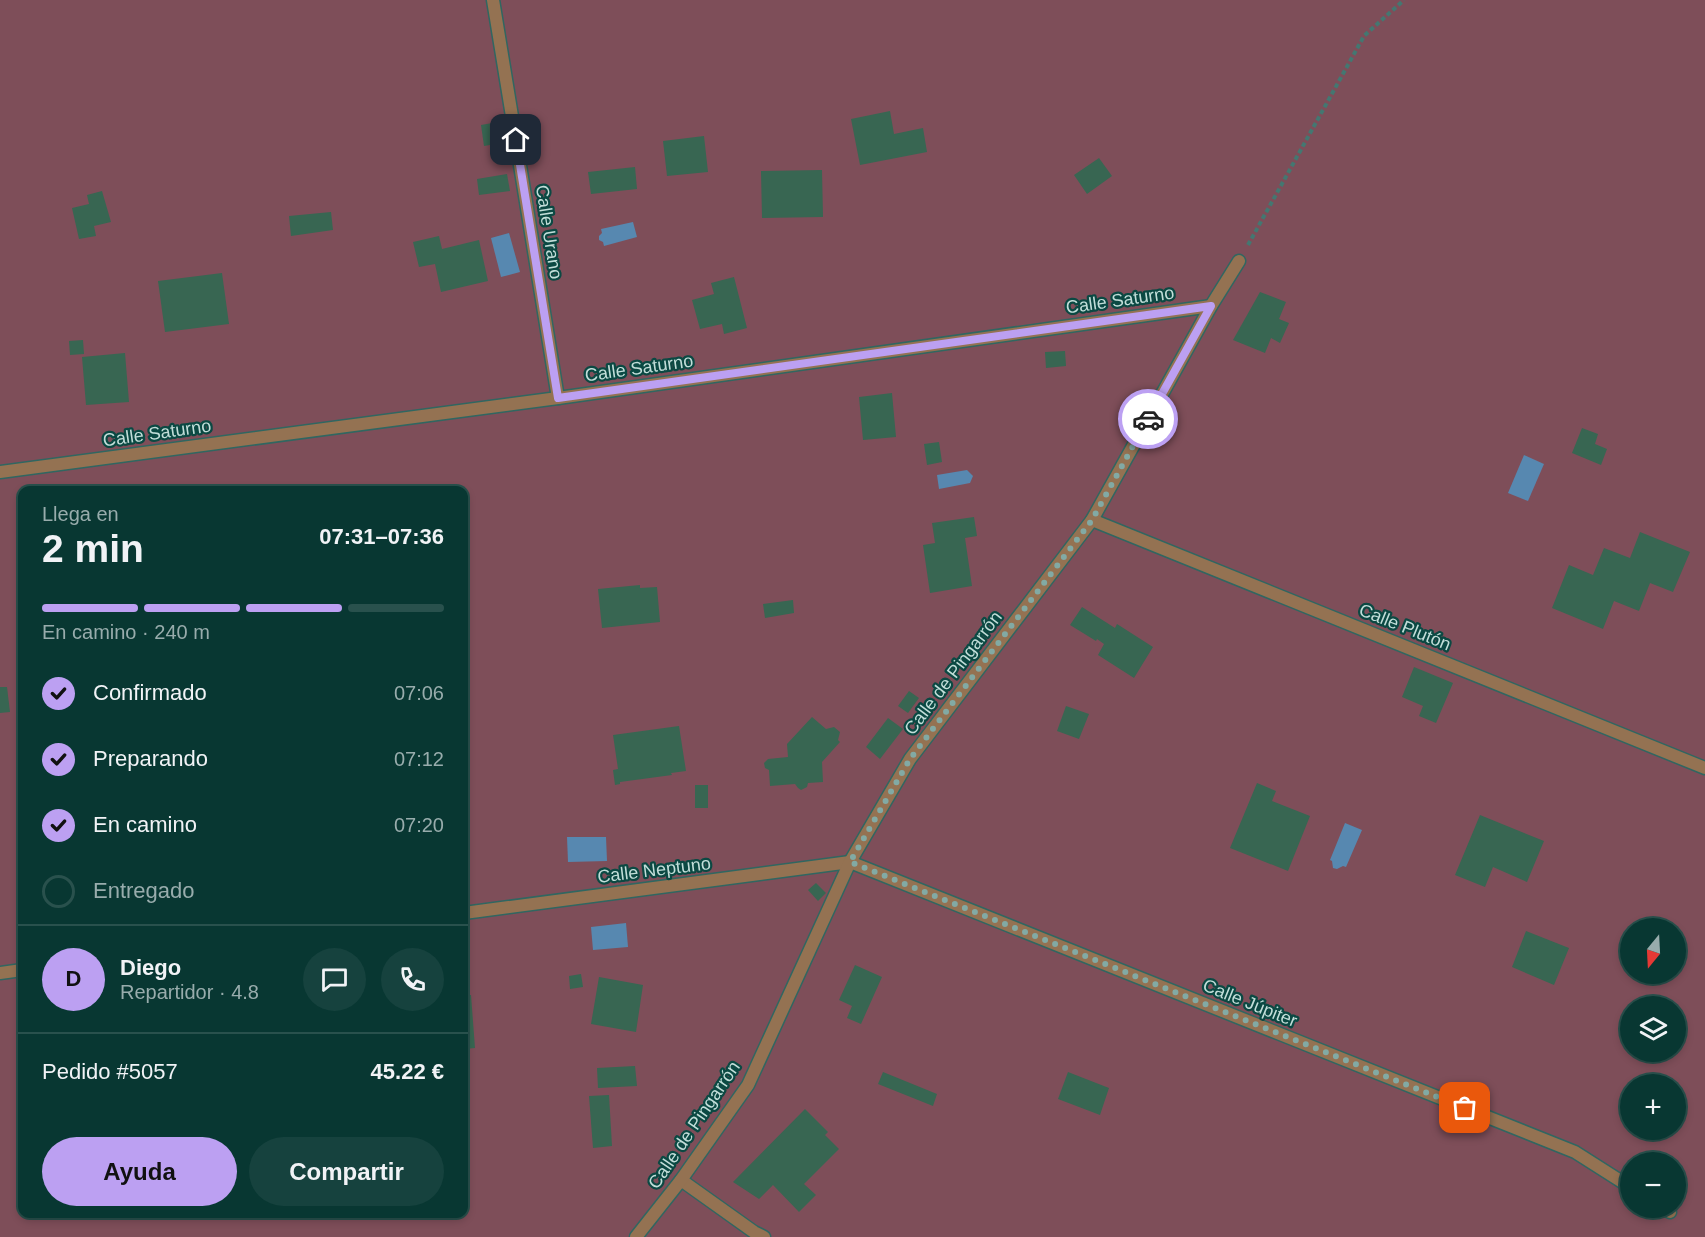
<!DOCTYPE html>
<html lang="es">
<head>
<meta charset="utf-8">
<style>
	body { margin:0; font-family:Helvetica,sans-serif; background:#16423e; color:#f1f3f6; height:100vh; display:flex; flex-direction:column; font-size:22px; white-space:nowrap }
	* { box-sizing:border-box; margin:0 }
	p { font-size:20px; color:#98acac }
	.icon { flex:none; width:33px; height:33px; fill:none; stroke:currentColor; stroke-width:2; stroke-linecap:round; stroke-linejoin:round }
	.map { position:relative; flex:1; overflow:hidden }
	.side { position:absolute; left:18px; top:486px; width:450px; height:732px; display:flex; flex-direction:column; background:#083732; border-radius:12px; box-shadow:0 3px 9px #0003,0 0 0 2px #29514d }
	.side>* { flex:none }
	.needle { width:39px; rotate:198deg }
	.controls { position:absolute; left:1620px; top:918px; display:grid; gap:12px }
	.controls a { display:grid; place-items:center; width:66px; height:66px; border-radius:50%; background:#083732; box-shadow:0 3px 9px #0003,0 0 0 2px #29514d; font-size:30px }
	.pin { position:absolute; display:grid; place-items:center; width:51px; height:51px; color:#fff; margin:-26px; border-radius:12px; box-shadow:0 3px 9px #0006 }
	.courier { position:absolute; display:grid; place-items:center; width:60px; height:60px; margin:-30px; border:4px solid #bca0f2; border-radius:50%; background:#fff; color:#222; box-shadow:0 2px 8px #0007 }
	.summary em { font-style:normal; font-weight:700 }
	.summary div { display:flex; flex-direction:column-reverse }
	.summary { display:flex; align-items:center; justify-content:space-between; height:102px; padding:0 24px }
	h1 { font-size:39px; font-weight:700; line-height:45px }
	.bar { display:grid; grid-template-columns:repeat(4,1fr); gap:9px 6px; align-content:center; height:72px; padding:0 24px }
	.bar i { height:8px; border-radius:4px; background:#29514d }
	.bar .current { background:#bca0f2 }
	.bar p { grid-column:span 4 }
	.line { display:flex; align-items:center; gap:15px; padding:0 24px; border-top:2px solid #29514d }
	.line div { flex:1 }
	.round { display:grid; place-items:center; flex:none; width:63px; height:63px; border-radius:32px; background:#16423e }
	ol { padding:0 24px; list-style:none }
	li { display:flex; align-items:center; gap:18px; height:66px }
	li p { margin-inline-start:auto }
	li .icon { padding:6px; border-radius:50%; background:#bca0f2; color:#111; stroke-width:4 }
	li:last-child { color:#98acac }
	li i { width:33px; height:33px; border:3px solid #29514d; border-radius:50% }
	.primary-button { display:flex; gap:12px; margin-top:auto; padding:12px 24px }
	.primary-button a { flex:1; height:69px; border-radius:36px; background:#bca0f2; color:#111; font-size:24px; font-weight:700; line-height:69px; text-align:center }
	.primary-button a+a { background:#16423e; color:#f1f3f6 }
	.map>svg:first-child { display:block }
</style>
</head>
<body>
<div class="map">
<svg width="1705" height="1237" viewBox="0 0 1705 1237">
	<rect width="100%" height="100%" fill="#0b4943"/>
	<!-- green -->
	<path fill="#7e4e59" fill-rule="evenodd" d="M0,0H1705V1237H0ZM22,490H464V1214H22ZM1630,928H1676V974H1630ZM1630,1006H1676V1052H1630ZM1630,1084H1676V1130H1630ZM1630,1162H1676V1208H1630Z"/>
	<!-- water -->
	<g fill="#5788b0">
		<polygon points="633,222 637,237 604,246 603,242 599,240 599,236 602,233 601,229"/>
		<polygon points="509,233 520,272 501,277 491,238"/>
		<polygon points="1524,455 1544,464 1528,501 1508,493"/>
		<polygon points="967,470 973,476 970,483 939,489 937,475"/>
		<polygon points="1345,823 1362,830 1346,867 1343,866 1337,869 1333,868 1332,861 1330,860"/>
		<polygon points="567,837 606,837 607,861 568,862"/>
		<polygon points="626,923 628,947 593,950 591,927"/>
	</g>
	<!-- building -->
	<g fill="#386652">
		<polygon points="890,111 894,134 923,128 927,152 860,165 851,119"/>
		<polygon points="498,122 502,143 484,146 481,125"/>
		<polygon points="704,136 708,172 667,176 663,141"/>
		<polygon points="1099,158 1112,176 1087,194 1074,175"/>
		<polygon points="635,167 637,189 591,194 588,172"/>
		<polygon points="822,170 823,217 762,218 761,171"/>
		<polygon points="507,174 510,191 479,195 477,179"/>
		<polygon points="102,191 111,222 94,226 96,236 79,239 72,208 89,204 87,195"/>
		<polygon points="331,212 333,230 291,236 289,216"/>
		<polygon points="439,236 442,249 479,240 488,281 441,292 435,264 419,267 413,242"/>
		<polygon points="222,273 229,324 165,332 158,281"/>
		<polygon points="734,277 747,328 724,334 722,324 700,329 692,300 714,294 711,283"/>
		<polygon points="1260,292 1286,302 1279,319 1289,323 1280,343 1271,338 1265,353 1233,340"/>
		<polygon points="83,340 84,354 70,355 69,341"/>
		<polygon points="1065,351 1066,366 1046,368 1045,352"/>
		<polygon points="125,353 129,402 86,405 82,357"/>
		<polygon points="892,393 896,437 863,440 859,397"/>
		<polygon points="1582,428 1598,434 1595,444 1607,449 1601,465 1572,453"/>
		<polygon points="939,442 942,462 927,465 924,444"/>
		<polygon points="974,517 977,536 965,538 972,586 930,593 923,545 935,543 932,523"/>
		<polygon points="1640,532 1690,552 1673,592 1650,583 1639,611 1614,601 1603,629 1552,608 1569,565 1593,575 1604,548 1630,558"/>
		<polygon points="640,585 640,588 657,587 660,622 602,628 598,589"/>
		<polygon points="793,600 794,613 765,618 763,604"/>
		<polygon points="1082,607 1115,628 1117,624 1153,647 1134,678 1098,655 1104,644 1097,639 1096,641 1070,625"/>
		<polygon points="1414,667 1453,683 1436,723 1419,716 1423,706 1402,697"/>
		<polygon points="0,687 7,687 10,712 0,713"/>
		<polygon points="909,691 919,698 908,713 898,706"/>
		<polygon points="1066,706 1089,714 1079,739 1057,731"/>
		<polygon points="812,717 826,729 834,727 840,732 838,740 840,742 822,762 823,782 808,783 807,787 801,790 798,788 795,784 770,786 769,770 765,768 764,763 768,759 788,757 787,744"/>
		<polygon points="888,718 903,729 880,759 866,747"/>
		<polygon points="679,726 686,771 671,773 672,775 620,782 620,784 615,785 613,770 618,769 613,735"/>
		<polygon points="1257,783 1276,791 1272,801 1310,816 1288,871 1230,848"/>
		<rect x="695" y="785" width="13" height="23"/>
		<polygon points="1480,815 1544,841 1527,882 1493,867 1485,887 1455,875"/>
		<polygon points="816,883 826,893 818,901 808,890"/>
		<polygon points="1526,931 1569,948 1554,985 1512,967"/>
		<polygon points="855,965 882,977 861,1024 847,1018 852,1006 839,1000"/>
		<polygon points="581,974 583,987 570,989 569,976"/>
		<polygon points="599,977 643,985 636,1032 591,1024"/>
		<polygon points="464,995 471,995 475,1048 464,1049"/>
		<polygon points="635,1066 637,1086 598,1088 597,1068"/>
		<polygon points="883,1072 937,1094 933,1106 878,1084"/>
		<polygon points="1068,1072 1109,1088 1100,1115 1058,1099"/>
		<polygon points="609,1095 612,1146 593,1148 589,1096"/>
		<polygon points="805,1109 828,1132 825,1135 839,1149 804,1184 816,1195 799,1212 773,1185 759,1199 733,1182"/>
	</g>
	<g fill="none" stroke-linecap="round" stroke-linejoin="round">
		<!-- street casing -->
		<g stroke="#306761" stroke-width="15">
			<g id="street">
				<polyline points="493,0 558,398"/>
				<polyline points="0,472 558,398 1211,306"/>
				<polyline points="1092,520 1705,768"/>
				<polyline points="464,913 850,862 1575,1152 1630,1187"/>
				<polyline points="0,973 22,970"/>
				<polyline points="681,1180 754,1232 764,1237"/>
				<polyline points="1663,1208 1670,1212"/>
				<polyline points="636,1237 681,1180 748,1085 850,862 910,759 1092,520 1211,306 1239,261"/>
			</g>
		</g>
		<!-- path -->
		<polyline stroke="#447771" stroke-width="4" stroke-dasharray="4.5 3" stroke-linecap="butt" points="1248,245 1364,36 1404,0"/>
		<!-- street -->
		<use href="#street" stroke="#947252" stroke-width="12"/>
	</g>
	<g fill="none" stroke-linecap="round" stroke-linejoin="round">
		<!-- done -->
		<polyline stroke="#82aaa4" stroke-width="6" stroke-dasharray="0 10.8" points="1148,419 1092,520 910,759 850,862 1465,1108"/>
		<!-- route -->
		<polyline stroke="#bca0f2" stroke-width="8" points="516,140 558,398 1211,306 1148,419"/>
	</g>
	<g text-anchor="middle" stroke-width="4.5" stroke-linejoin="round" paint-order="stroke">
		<!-- street labels -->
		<g font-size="18" fill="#c2ded9" stroke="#0b4943">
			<text transform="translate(549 232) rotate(81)" y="6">Calle Urano</text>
			<text transform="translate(1120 300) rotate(-8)" y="6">Calle Saturno</text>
			<text transform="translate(639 368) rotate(-8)" y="6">Calle Saturno</text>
			<text transform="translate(157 433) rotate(-8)" y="6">Calle Saturno</text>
			<text transform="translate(1405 627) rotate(22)" y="6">Calle Plutón</text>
			<text transform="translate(953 673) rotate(-53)" y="6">Calle de Pingarrón</text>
			<text transform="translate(654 870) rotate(-7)" y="6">Calle Neptuno</text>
			<text transform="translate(1250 1003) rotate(22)" y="6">Calle Júpiter</text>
			<text transform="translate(694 1125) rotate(-56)" y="6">Calle de Pingarrón</text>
		</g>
	</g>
</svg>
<div class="controls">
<a><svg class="needle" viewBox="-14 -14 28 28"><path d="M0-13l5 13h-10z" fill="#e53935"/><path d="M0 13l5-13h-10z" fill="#98acac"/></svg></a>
<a><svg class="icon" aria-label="layers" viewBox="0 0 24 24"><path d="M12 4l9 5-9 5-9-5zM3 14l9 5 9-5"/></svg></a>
<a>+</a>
<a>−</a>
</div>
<div class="pin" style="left:1465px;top:1108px;background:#ea580c"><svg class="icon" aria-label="bag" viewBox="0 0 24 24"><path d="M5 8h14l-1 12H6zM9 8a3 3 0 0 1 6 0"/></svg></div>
<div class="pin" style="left:516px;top:140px;background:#1f2937"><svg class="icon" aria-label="home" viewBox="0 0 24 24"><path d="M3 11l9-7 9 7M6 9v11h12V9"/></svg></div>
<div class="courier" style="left:1148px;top:419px"><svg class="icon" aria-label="car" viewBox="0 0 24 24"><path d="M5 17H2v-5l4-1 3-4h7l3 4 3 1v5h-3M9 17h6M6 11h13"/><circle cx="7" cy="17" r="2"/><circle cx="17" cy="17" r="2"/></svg></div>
<section class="side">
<div class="summary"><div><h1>2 min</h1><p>Llega en</p></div><em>07:31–07:36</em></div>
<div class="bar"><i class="current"></i><i class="current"></i><i class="current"></i><i></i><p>En camino · 240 m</p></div>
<ol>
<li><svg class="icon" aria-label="check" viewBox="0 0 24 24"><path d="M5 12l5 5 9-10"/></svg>Confirmado<p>07:06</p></li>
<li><svg class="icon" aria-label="check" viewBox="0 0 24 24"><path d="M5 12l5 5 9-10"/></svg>Preparando<p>07:12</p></li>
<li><svg class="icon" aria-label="check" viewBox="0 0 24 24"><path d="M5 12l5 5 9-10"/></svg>En camino<p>07:20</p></li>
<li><i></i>Entregado</li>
</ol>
<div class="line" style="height:108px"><b class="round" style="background:#bca0f2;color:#111">D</b><div><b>Diego</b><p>Repartidor · 4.8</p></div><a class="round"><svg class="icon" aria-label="chat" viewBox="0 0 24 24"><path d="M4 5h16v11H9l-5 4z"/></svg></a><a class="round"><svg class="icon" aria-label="phone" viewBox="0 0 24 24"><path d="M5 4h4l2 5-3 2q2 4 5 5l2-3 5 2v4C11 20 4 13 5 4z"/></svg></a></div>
<div class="line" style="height:78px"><div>Pedido #5057</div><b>45.22 €</b></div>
<div class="primary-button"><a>Ayuda</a><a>Compartir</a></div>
</section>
</div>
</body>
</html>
